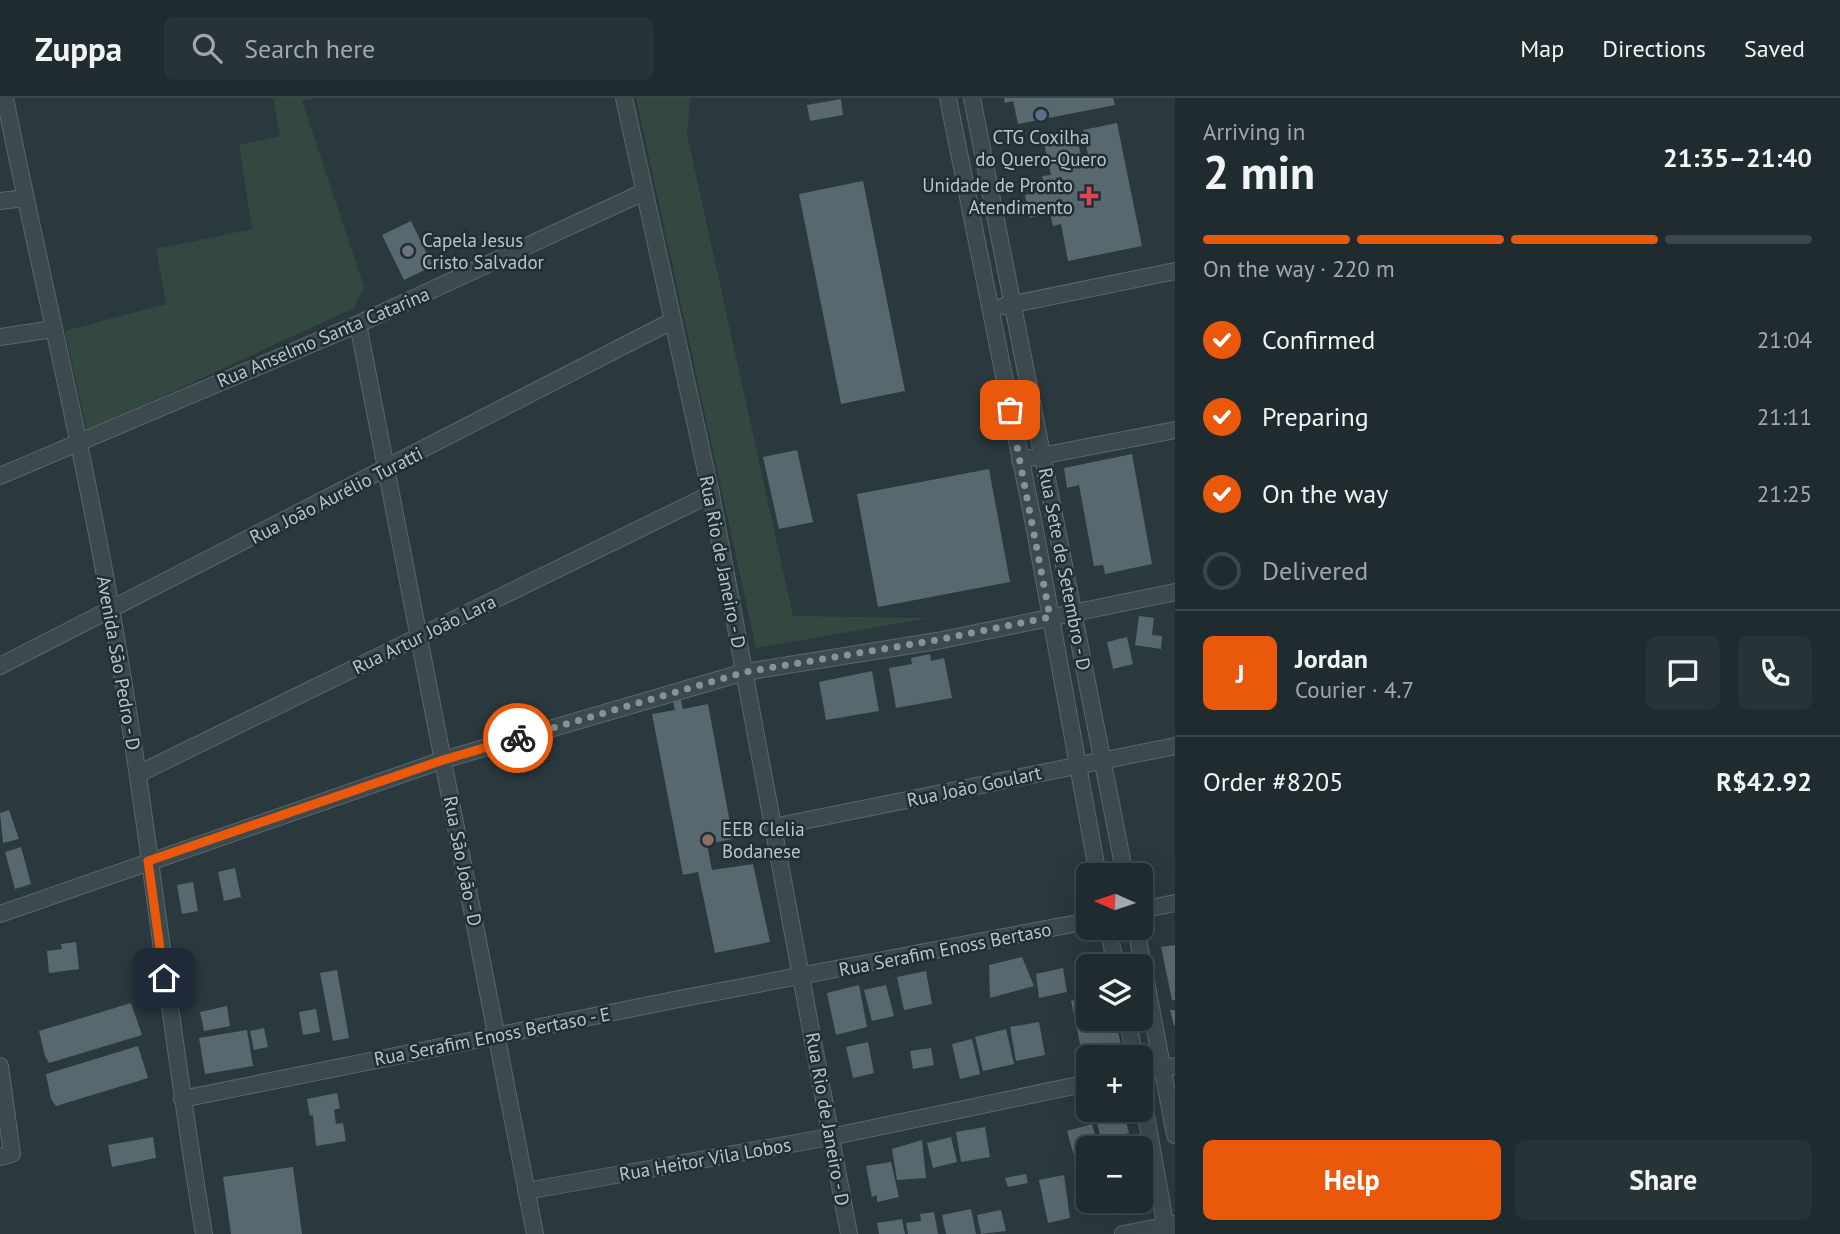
<!DOCTYPE html>
<html lang="en">
<head>
<meta charset="utf-8">
<style>
	body { margin:0; font-family:"PT Sans",sans-serif; background:#273336; color:#f1f3f6; height:100vh; display:flex; flex-direction:column; font-size:26px; white-space:nowrap }
	* { box-sizing:border-box; margin:0 }
	p { font-size:23px; color:#a1a7aa }
	.icon { flex:none; width:38px; height:38px; fill:none; stroke:currentColor; stroke-width:2; stroke-linecap:round; stroke-linejoin:round }
	.map { position:relative; flex:1; overflow:hidden }
	.side { display:flex; flex-direction:column; background:#1f2b2e; width:665px }
	.side>* { flex:none }
	.needle { width:46px; rotate:273deg }
	.buttons { position:absolute; left:1076px; top:765px; display:grid; gap:14px }
	.buttons a { display:grid; place-items:center; width:77px; height:77px; border-radius:10px; background:#1f2b2e; box-shadow:0 7px 28px #0002,0 0 0 2px #3c474a; font-size:35px }
	.pin { position:absolute; display:grid; place-items:center; width:60px; height:60px; color:#fff; margin:-30px; border-radius:14px; box-shadow:0 4px 10px #0006 }
	.courier { position:absolute; display:grid; place-items:center; width:70px; height:70px; margin:-35px; border:5px solid #ea580c; border-radius:50%; background:#fff; color:#222; box-shadow:0 2px 9px #0007 }
	.summary em { font-style:normal; font-weight:700 }
	.summary div { display:flex; flex-direction:column-reverse }
	.summary { display:flex; align-items:center; justify-content:space-between; height:119px; padding:0 28px }
	h1 { font-size:46px; font-weight:700; line-height:52px }
	.bar { display:grid; grid-template-columns:repeat(4,1fr); gap:10px 7px; align-content:center; height:84px; padding:0 28px }
	.bar i { height:9px; border-radius:5px; background:#3c474a }
	.bar .selected { background:#ea580c }
	.bar p { grid-column:span 4 }
	.line { display:flex; align-items:center; gap:18px; padding:0 28px; border-top:2px solid #3c474a }
	.line div { flex:1 }
	.round { display:grid; place-items:center; flex:none; width:74px; height:74px; border-radius:10px; background:#273336 }
	ol { padding:0 28px; list-style:none }
	li { display:flex; align-items:center; gap:21px; height:77px }
	li p { margin-inline-start:auto }
	li .icon { padding:7px; border-radius:50%; background:#ea580c; color:#fff; stroke-width:4 }
	li:last-child { color:#a1a7aa }
	li i { width:38px; height:38px; border:4px solid #3c474a; border-radius:50% }
	.button { display:flex; gap:14px; margin-top:auto; padding:14px 28px }
	.button a { flex:1; height:80px; border-radius:10px; background:#ea580c; color:#fff; font-size:28px; font-weight:700; line-height:80px; text-align:center }
	.button a+a { background:#273336; color:#f1f3f6 }
	header { display:flex; align-items:center; gap:42px; box-sizing:border-box; height:98px; padding:0 35px; background:#1f2b2e; border-bottom:2px solid #3c474a }
	header strong { font-size:33px }
	nav { display:flex; gap:38px; margin-inline-start:auto; font-size:24px }
	.search { width:490px; height:63px; background:#273336; display:flex; align-items:center; gap:18px; box-sizing:border-box; padding:0 24px; border-radius:10px; color:#a1a7aa; font-size:26px }
	main { display:flex; flex:1; min-height:0 }
	.map>svg:first-child { display:block }
</style>
</head>
<body>
<header>
<strong>Zuppa</strong>
<div class="search"><svg class="icon" aria-label="search" viewBox="0 0 24 24"><circle cx="10" cy="10" r="6"/><path d="M15 15l6 6"/></svg>Search here</div>
<nav><a>Map</a><a>Directions</a><a>Saved</a></nav>
</header>
<main>
<div class="map">
<svg width="1175" height="1136" viewBox="0 0 1175 1136">
	<rect width="100%" height="100%" fill="#29393e"/>
	<!-- green -->
	<g fill="#324841">
		<polygon points="273,0 317,0 302,3 364,189 354,210 87,333 65,233 166,206 156,151 252,131 239,47 280,38"/>
		<polygon points="636,0 690,0 687,36 793,518 929,520 756,550"/>
	</g>
	<!-- building -->
	<g fill="#57686e">
		<polygon points="1004,0 1113,0 1115,7 1018,26 1013,3 1005,5"/>
		<polygon points="841,1 843,17 810,23 807,7"/>
		<polygon points="1117,25 1142,148 1068,163 1061,126 1053,128 1050,115 1030,120 1025,97 1045,92 1042,78 1051,77 1043,41 1076,34 1082,63 1089,61 1083,32"/>
		<polygon points="863,83 905,293 841,306 799,96"/>
		<polygon points="411,123 433,168 404,182 382,137"/>
		<polygon points="797,352 813,424 779,431 763,359"/>
		<polygon points="1132,356 1152,466 1105,476 1103,467 1094,468 1079,387 1067,390 1064,370"/>
		<polygon points="989,371 1010,484 878,509 857,396"/>
		<polygon points="1139,518 1154,520 1152,537 1162,538 1161,551 1135,547"/>
		<polygon points="1127,539 1133,566 1113,571 1107,544"/>
		<polygon points="930,556 931,563 944,560 952,600 896,610 889,570 912,566 911,560"/>
		<polygon points="872,573 879,613 826,622 819,584"/>
		<polygon points="680,598 683,611 708,606 733,741 707,746 712,772 753,766 770,844 715,855 698,774 683,777 652,616 675,612 672,599"/>
		<polygon points="9,712 19,741 3,745 0,715"/>
		<polygon points="21,749 31,786 15,791 5,754"/>
		<polygon points="235,770 241,799 224,803 218,774"/>
		<polygon points="193,784 198,813 182,816 177,787"/>
		<polygon points="76,844 79,871 49,875 47,853 62,851 61,846"/>
		<polygon points="1175,847 1175,902 1172,902 1161,849"/>
		<polygon points="1022,859 1034,888 990,900 989,867"/>
		<polygon points="1063,870 1067,894 1039,900 1036,876"/>
		<polygon points="337,872 349,940 333,943 320,875"/>
		<polygon points="926,873 932,906 904,912 897,879"/>
		<polygon points="859,887 867,929 836,937 827,895"/>
		<polygon points="886,887 894,918 872,923 864,892"/>
		<polygon points="1088,899 1088,920 1115,920 1122,951 1083,960 1071,903"/>
		<polygon points="131,905 142,937 49,965 45,958 39,933"/>
		<polygon points="227,908 230,928 204,933 200,914"/>
		<polygon points="316,911 320,934 303,937 299,914"/>
		<polygon points="1170,912 1175,912 1175,928 1174,928"/>
		<polygon points="1039,924 1045,957 1016,963 1010,929"/>
		<polygon points="264,930 268,949 254,952 250,933"/>
		<polygon points="1006,931 1014,966 983,973 975,939"/>
		<polygon points="247,932 253,968 205,976 199,940"/>
		<polygon points="972,941 980,976 960,981 952,946"/>
		<polygon points="868,944 874,975 853,980 846,949"/>
		<polygon points="138,948 148,980 56,1008 51,1001 46,976"/>
		<polygon points="931,950 934,967 913,971 910,953"/>
		<polygon points="337,995 340,1010 334,1012 336,1026 343,1025 346,1043 316,1048 313,1017 310,1018 307,1001"/>
		<polygon points="1094,1012 1123,1012 1129,1035 1101,1042"/>
		<polygon points="1092,1026 1099,1050 1088,1050 1088,1062 1076,1065 1067,1033"/>
		<polygon points="985,1029 990,1059 961,1064 956,1034"/>
		<polygon points="153,1039 156,1060 112,1069 108,1047"/>
		<polygon points="951,1039 957,1064 933,1070 927,1045"/>
		<polygon points="922,1042 926,1080 897,1082 892,1051"/>
		<polygon points="1149,1056 1158,1103 1123,1110 1122,1102 1141,1102 1141,1058"/>
		<polygon points="891,1064 899,1099 877,1104 877,1097 872,1099 866,1068"/>
		<polygon points="293,1069 302,1136 231,1136 223,1079"/>
		<polygon points="1026,1076 1028,1085 1008,1089 1005,1080"/>
		<polygon points="1064,1077 1070,1120 1048,1125 1039,1082"/>
		<polygon points="1088,1078 1088,1102 1107,1102 1108,1107 1080,1112 1075,1086 1081,1084 1080,1079"/>
		<polygon points="971,1111 976,1136 946,1136 942,1117"/>
		<polygon points="1001,1112 1006,1133 981,1136 977,1117"/>
		<polygon points="934,1114 938,1136 908,1136 906,1125 921,1123 920,1116"/>
		<polygon points="902,1121 905,1136 879,1136 877,1125"/>
	</g>
	<g fill="none" stroke-linecap="round" stroke-linejoin="round">
		<!-- minor casing -->
		<g stroke="#5a676c" stroke-width="18">
			<g id="minor">
				<path d="M5,0C39,171 81,340 111,511C148,718 169,928 204,1136"/>
				<polyline points="624,0 711,396 849,1136"/>
				<polyline points="948,0 1035,432 1098,777"/>
				<polyline points="972,0 1125,777"/>
				<polyline points="0,103 26,100"/>
				<polyline points="1004,208 1175,173"/>
				<polyline points="358,226 535,1136"/>
				<polyline points="0,239 53,231"/>
				<polyline points="1020,362 1175,332"/>
				<polyline points="0,378 358,226 644,94"/>
				<polyline points="0,568 672,223"/>
				<polyline points="138,676 711,396"/>
				<polyline points="773,729 1175,648"/>
				<polyline points="1141,812 1175,805"/>
				<polyline points="0,816 443,662 745,574 937,543 1175,494"/>
				<polyline points="1108,830 1116,868"/>
				<polyline points="1136,830 1175,1037"/>
				<polyline points="1127,920 1135,959"/>
				<polyline points="0,968 12,1056 0,1059"/>
				<polyline points="1141,974 1175,968"/>
				<polyline points="1141,989 1167,1136"/>
				<polyline points="182,1001 679,901 1088,823"/>
				<polyline points="526,1093 830,1039 1088,985"/>
				<polyline points="1123,1136 1175,1126"/>
			</g>
		</g>
		<!-- path -->
		<polyline stroke="#526460" stroke-width="2.5" stroke-dasharray="5 5" stroke-linecap="butt" points="1009,111 1027,108"/>
		<!-- minor -->
		<use href="#minor" stroke="#3c4a4e" stroke-width="16"/>
	</g>
	<g fill="none" stroke-linecap="round" stroke-linejoin="round">
		<!-- done -->
		<polyline stroke="#879398" stroke-width="7" stroke-dasharray="0 12.6" points="518,640 745,574 937,542 1050,519 1010,312"/>
		<!-- route -->
		<polyline stroke="#ea580c" stroke-width="9" points="164,880 148,763 443,662 518,640"/>
	</g>
	<!-- markers -->
	<circle fill="#5c6f8a" stroke="#212f34" stroke-width="2.5" cx="1041" cy="17" r="7"/>
	<path fill="#e0444e" stroke="#212f34" stroke-width="2.5" d="M1085.5 87.5h7v7h7v7h-7v7h-7v-7h-7v-7h7z"/>
	<circle fill="#6b7280" stroke="#212f34" stroke-width="2.5" cx="408" cy="153" r="7"/>
	<circle fill="#8d6e63" stroke="#212f34" stroke-width="2.5" cx="708" cy="742" r="7"/>
	<g text-anchor="middle" stroke-width="5" stroke-linejoin="round" paint-order="stroke">
		<!-- poi labels -->
		<g font-size="19" fill="#b9c4c9" stroke="#212f34" text-anchor="start">
			<text x="1041" y="46" text-anchor="middle">CTG Coxilha<tspan x="1041" dy="22">do Quero-Quero</tspan></text>
			<text x="1073" y="94" text-anchor="end">Unidade de Pronto<tspan x="1073" dy="22">Atendimento</tspan></text>
			<text x="422" y="149">Capela Jesus<tspan x="422" dy="22">Cristo Salvador</tspan></text>
			<text x="722" y="738">EEB Clelia<tspan x="722" dy="22">Bodanese</tspan></text>
		</g>
		<!-- street labels -->
		<g font-size="19" fill="#b9c4c9" stroke="#212f34">
			<text transform="translate(323 239) rotate(-23)" y="7">Rua Anselmo Santa Catarina</text>
			<text transform="translate(336 397) rotate(-27)" y="7">Rua João Aurélio Turatti</text>
			<text transform="translate(723 464) rotate(79)" y="7">Rua Rio de Janeiro - D</text>
			<text transform="translate(1065 471) rotate(79)" y="7">Rua Sete de Setembro - D</text>
			<text transform="translate(424 536) rotate(-26)" y="7">Rua Artur João Lara</text>
			<text transform="translate(119 565) rotate(80)" y="7">Avenida São Pedro - D</text>
			<text transform="translate(974 688) rotate(-12)" y="7">Rua João Goulart</text>
			<text transform="translate(463 763) rotate(79)" y="7">Rua São João - D</text>
			<text transform="translate(945 851) rotate(-11)" y="7">Rua Serafim Enoss Bertaso</text>
			<text transform="translate(492 938) rotate(-11)" y="7">Rua Serafim Enoss Bertaso - E</text>
			<text transform="translate(828 1021) rotate(80)" y="7">Rua Rio de Janeiro - D</text>
			<text transform="translate(705 1061) rotate(-10)" y="7">Rua Heitor Vila Lobos</text>
		</g>
	</g>
</svg>
<div class="buttons">
<a><svg class="needle" viewBox="-14 -14 28 28"><path d="M0-13l5 13h-10z" fill="#e53935"/><path d="M0 13l5-13h-10z" fill="#a1a7aa"/></svg></a>
<a><svg class="icon" aria-label="layers" viewBox="0 0 24 24"><path d="M12 4l9 5-9 5-9-5zM3 14l9 5 9-5"/></svg></a>
<a>+</a>
<a>−</a>
</div>
<div class="pin" style="left:1010px;top:312px;background:#ea580c"><svg class="icon" aria-label="bag" viewBox="0 0 24 24"><path d="M5 8h14l-1 12H6zM9 8a3 3 0 0 1 6 0"/></svg></div>
<div class="pin" style="left:164px;top:880px;background:#1f2937"><svg class="icon" aria-label="home" viewBox="0 0 24 24"><path d="M3 11l9-7 9 7M6 9v11h12V9"/></svg></div>
<div class="courier" style="left:518px;top:640px"><svg class="icon" aria-label="bike" viewBox="0 0 24 24"><circle cx="6" cy="16" r="4"/><circle cx="18" cy="16" r="4"/><path d="M6 16l4-8h5l3 8M10 8l3 8H6M13 5h3"/></svg></div>
</div>
<section class="side">
<div class="summary"><div><h1>2 min</h1><p>Arriving in</p></div><em>21:35–21:40</em></div>
<div class="bar"><i class="selected"></i><i class="selected"></i><i class="selected"></i><i></i><p>On the way · 220 m</p></div>
<ol>
<li><svg class="icon" aria-label="check" viewBox="0 0 24 24"><path d="M5 12l5 5 9-10"/></svg>Confirmed<p>21:04</p></li>
<li><svg class="icon" aria-label="check" viewBox="0 0 24 24"><path d="M5 12l5 5 9-10"/></svg>Preparing<p>21:11</p></li>
<li><svg class="icon" aria-label="check" viewBox="0 0 24 24"><path d="M5 12l5 5 9-10"/></svg>On the way<p>21:25</p></li>
<li><i></i>Delivered</li>
</ol>
<div class="line" style="height:126px"><b class="round" style="background:#ea580c;color:#fff">J</b><div><b>Jordan</b><p>Courier · 4.7</p></div><a class="round"><svg class="icon" aria-label="chat" viewBox="0 0 24 24"><path d="M4 5h16v11H9l-5 4z"/></svg></a><a class="round"><svg class="icon" aria-label="phone" viewBox="0 0 24 24"><path d="M5 4h4l2 5-3 2q2 4 5 5l2-3 5 2v4C11 20 4 13 5 4z"/></svg></a></div>
<div class="line" style="height:91px"><div>Order #8205</div><b>R$42.92</b></div>
<div class="button"><a>Help</a><a>Share</a></div>
</section>
</main>
</body>
</html>
